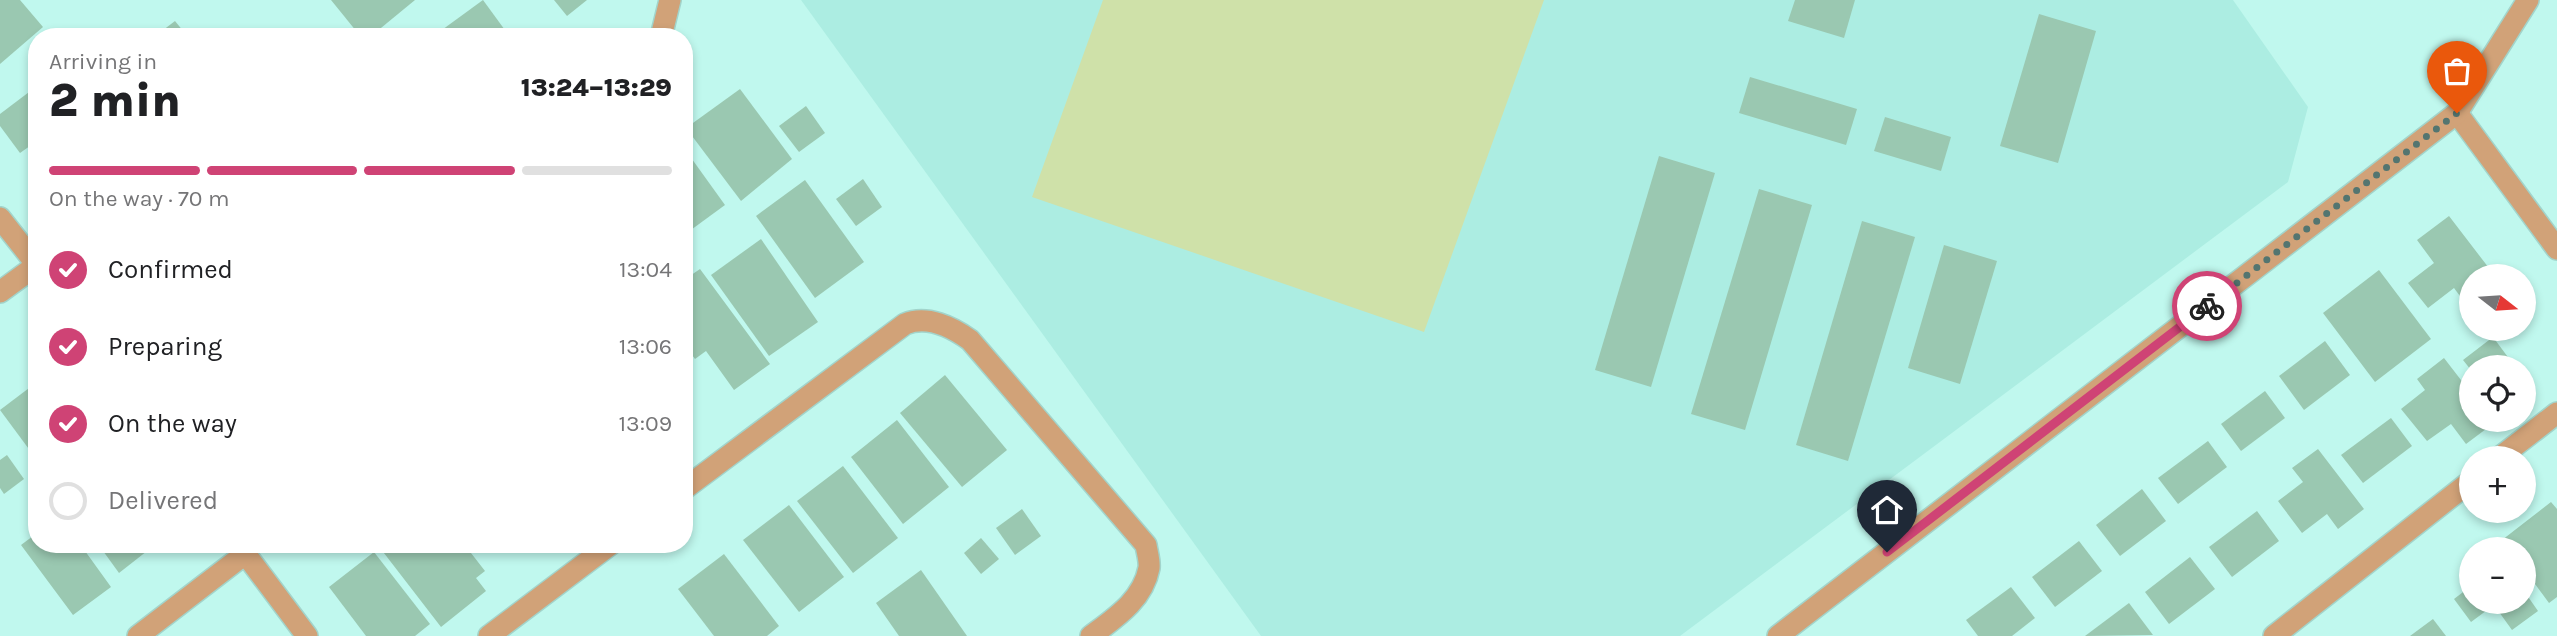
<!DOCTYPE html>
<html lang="en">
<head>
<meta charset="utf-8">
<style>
	body { margin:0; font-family:Karla,sans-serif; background:#f6f6f6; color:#202124; height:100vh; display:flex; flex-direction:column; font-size:26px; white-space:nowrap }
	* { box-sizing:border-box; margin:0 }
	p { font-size:23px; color:#757577 }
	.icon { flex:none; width:38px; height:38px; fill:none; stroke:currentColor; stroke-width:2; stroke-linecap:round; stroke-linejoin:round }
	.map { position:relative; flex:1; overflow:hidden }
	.side { position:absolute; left:28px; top:28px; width:665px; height:525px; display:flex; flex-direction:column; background:#fff; border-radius:28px; box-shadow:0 4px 10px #0003 }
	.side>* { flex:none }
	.needle { width:46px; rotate:107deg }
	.fabs { position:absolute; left:2459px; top:264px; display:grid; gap:14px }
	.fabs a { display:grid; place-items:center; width:77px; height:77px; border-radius:50%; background:#fff; box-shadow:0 4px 10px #0003; font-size:35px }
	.pin { position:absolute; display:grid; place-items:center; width:60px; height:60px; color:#fff; margin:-72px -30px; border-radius:50% 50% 50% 0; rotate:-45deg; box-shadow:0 0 7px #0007 }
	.pin .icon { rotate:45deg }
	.courier { position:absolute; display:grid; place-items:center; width:70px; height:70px; margin:-35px; border:5px solid #cf4375; border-radius:50%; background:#fff; color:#222; box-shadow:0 2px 9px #0007 }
	.head em { font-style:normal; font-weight:800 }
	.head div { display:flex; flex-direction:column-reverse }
	.head { display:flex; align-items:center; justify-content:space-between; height:119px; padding:0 21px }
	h1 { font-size:46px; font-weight:800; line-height:52px }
	.bar { display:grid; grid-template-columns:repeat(4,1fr); gap:10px 7px; align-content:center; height:84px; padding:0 21px }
	.bar i { height:9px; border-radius:5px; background:#e0e0e0 }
	.bar .active { background:#cf4375 }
	.bar p { grid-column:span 4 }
	ol { padding:0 21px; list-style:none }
	li { display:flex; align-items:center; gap:21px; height:77px }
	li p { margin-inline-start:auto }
	li .icon { padding:7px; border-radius:50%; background:#cf4375; color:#fff; stroke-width:4 }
	li:last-child { color:#757577 }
	li i { width:38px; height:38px; border:4px solid #e0e0e0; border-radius:50% }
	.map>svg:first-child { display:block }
</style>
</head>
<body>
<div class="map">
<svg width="2557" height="636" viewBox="0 0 2557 636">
	<rect width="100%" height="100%" fill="#c0f8ee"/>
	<!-- built -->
	<polygon fill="#acede2" points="801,0 2233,0 2308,107 2288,182 1680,636 1261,636"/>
	<!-- green -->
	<polygon fill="#cfe1a9" points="1103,0 1544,0 1424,332 1032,197"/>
	<!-- building -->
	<g fill="#9ac8b1">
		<polygon points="0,0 20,0 43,27 0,64"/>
		<polygon points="331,0 415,0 370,37 361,37"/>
		<polygon points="483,0 510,37 437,37 435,35"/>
		<polygon points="554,0 587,0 567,16"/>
		<polygon points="1795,0 1855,0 1844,38 1788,21"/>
		<polygon points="2039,14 2096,31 2058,163 2000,146"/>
		<polygon points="175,21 188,37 154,37"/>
		<polygon points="1750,77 1857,109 1846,145 1739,113"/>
		<polygon points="37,86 37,141 20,153 0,126 0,114"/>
		<polygon points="740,89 792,159 741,201 686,128"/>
		<polygon points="806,106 825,133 799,152 779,126"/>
		<polygon points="1885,117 1951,137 1941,171 1874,151"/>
		<polygon points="684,148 725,205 684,235"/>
		<polygon points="1659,156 1715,173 1651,387 1595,370"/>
		<polygon points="863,179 882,207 856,226 836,199"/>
		<polygon points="805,180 864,262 815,298 756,216"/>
		<polygon points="1759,189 1812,205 1745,430 1691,414"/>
		<polygon points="2449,216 2495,276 2471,276 2471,311 2454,288 2428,308 2408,283 2434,263 2417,240"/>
		<polygon points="1862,221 1915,237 1848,461 1796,445"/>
		<polygon points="761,239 818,322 769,356 711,275"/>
		<polygon points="1944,245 1997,261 1960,384 1908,368"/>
		<polygon points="700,269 770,364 734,390 706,351 695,359 684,344 684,280"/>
		<polygon points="2379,270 2431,339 2375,382 2323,313"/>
		<polygon points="2493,337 2516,368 2471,368 2471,370 2463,360"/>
		<polygon points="2325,341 2350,375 2304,410 2279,376"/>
		<polygon points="2444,358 2471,393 2471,420 2492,420 2494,423 2466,444 2451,424 2427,441 2401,409 2425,390 2417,379"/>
		<polygon points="945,375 1007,450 962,487 900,413"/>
		<polygon points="37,382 37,460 0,410"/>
		<polygon points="2265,391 2285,418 2241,451 2221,424"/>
		<polygon points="2391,418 2412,446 2363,483 2341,455"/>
		<polygon points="897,420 949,487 903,524 851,457"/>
		<polygon points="2208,441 2227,467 2178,504 2158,478"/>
		<polygon points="2318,449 2364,509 2338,529 2327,514 2302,533 2278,501 2303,482 2292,468"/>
		<polygon points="7,455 24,479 4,494 0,488 0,460"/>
		<polygon points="843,466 898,538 853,573 797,501"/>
		<polygon points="2142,489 2166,521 2120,556 2096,525"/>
		<polygon points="2551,502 2557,509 2557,597 2549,603 2524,569 2524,550 2509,550 2502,540"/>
		<polygon points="789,505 844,577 799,612 743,540"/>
		<polygon points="1022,509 1041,536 1015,555 996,528"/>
		<polygon points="2257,511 2279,541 2232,577 2209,547"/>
		<polygon points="37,533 37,544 80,544 111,587 73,615 21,545"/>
		<polygon points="981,538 999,559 981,574 964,553"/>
		<polygon points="2079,541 2102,571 2055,607 2032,577"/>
		<polygon points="98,544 156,544 119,573"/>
		<polygon points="377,544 450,544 455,551 464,544 485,571 476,578 486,591 441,627"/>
		<polygon points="374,552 430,624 415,636 366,636 329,587"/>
		<polygon points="724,554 779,626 767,636 714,636 678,589"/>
		<polygon points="2190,557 2215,589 2169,624 2145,592"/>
		<polygon points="921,570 967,636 899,636 876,603"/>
		<polygon points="2471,586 2471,602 2524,602 2524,591 2538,611 2512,630 2494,605 2471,622 2454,599"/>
		<polygon points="2011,587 2035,618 2012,636 1978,636 1966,620"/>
		<polygon points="2129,603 2153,635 2085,636"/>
		<polygon points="2433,619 2446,636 2410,636"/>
	</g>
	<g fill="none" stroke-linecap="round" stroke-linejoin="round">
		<!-- minor casing -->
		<g stroke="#a2d4cb" stroke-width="24">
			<g id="minor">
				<polyline points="661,37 670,0"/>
				<polyline points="2457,113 2557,249"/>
				<polyline points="0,218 37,265 0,292"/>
				<polyline points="2499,458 2557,413"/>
				<path d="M684,489L905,324C927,315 952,327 970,340L1146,545C1147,552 1150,561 1149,568C1143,600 1115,618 1091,636"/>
				<polyline points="238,544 307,636"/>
				<polyline points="138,636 245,554"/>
				<polyline points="489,636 611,544"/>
				<polyline points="1778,636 2457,113 2528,0"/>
				<polyline points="2274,636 2471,481"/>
			</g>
		</g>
		<!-- minor -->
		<use href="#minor" stroke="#d1a278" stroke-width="21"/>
	</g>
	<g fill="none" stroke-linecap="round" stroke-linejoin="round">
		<!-- done -->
		<polyline stroke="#537570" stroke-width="7" stroke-dasharray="0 12.6" points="2207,306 2457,113"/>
		<!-- route -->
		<polyline stroke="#cf4375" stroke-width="9" points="1887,552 2207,306"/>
	</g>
</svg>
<div class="fabs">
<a><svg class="needle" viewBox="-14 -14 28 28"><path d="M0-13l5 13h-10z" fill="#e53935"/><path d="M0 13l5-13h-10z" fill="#757577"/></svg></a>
<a><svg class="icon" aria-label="locate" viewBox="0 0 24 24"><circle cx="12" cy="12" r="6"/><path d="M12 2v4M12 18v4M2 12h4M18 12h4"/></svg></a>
<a>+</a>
<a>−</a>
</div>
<div class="pin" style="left:2457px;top:113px;background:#ea580c"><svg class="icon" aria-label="bag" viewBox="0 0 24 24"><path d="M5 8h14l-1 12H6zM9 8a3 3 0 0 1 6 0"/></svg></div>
<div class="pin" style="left:1887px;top:552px;background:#1f2937"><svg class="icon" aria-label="home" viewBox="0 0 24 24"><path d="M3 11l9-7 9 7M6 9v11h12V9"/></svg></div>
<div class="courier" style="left:2207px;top:306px"><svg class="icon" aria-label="bike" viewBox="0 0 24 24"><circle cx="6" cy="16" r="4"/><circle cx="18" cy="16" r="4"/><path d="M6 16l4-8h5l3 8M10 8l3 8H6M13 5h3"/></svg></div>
<section class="side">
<div class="head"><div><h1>2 min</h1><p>Arriving in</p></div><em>13:24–13:29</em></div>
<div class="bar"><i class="active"></i><i class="active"></i><i class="active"></i><i></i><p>On the way · 70 m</p></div>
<ol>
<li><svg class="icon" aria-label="check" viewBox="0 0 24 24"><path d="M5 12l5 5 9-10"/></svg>Confirmed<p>13:04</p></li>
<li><svg class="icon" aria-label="check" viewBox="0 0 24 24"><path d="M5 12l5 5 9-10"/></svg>Preparing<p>13:06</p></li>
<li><svg class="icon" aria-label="check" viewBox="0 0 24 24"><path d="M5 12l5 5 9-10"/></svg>On the way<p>13:09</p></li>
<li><i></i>Delivered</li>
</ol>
</section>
</div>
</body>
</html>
